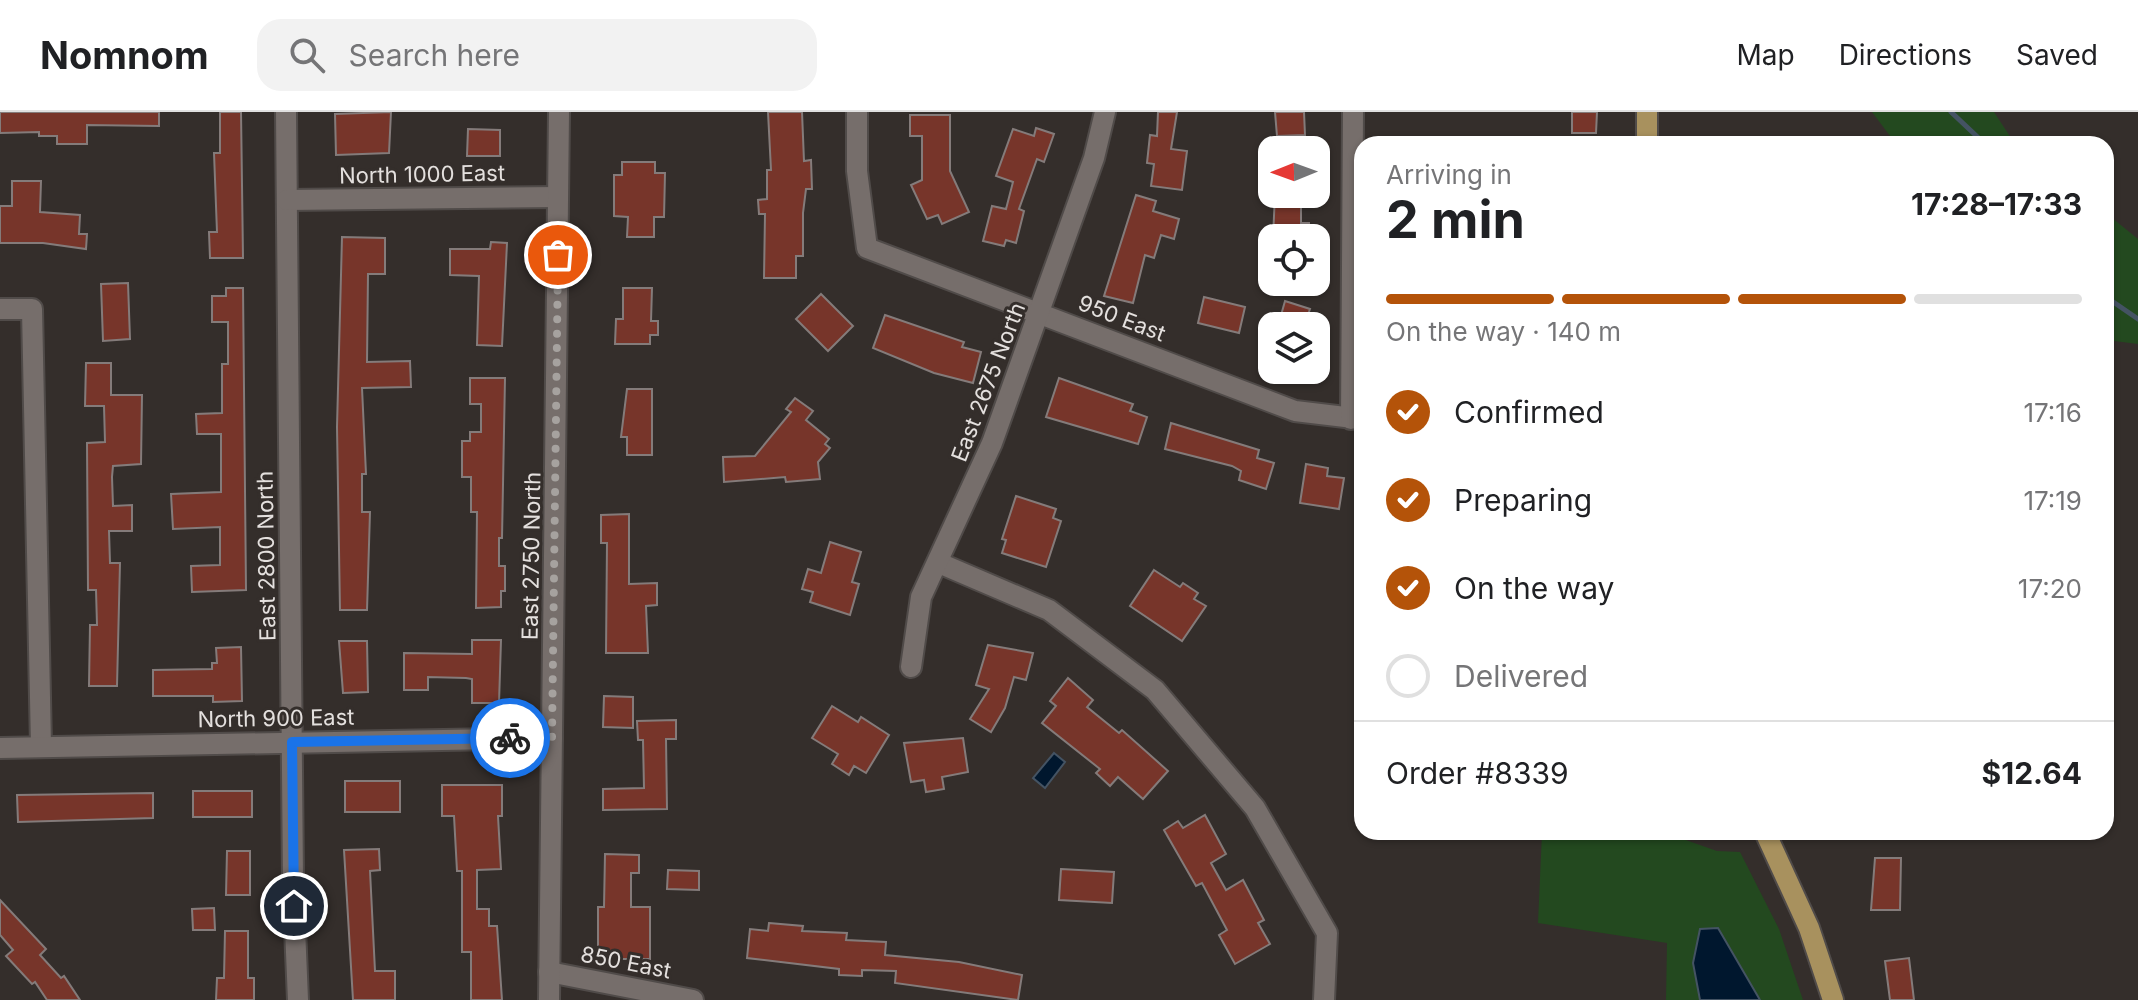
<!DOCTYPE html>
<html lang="en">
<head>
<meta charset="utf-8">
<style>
	body { margin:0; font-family:Inter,sans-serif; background:#f2f2f2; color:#202124; height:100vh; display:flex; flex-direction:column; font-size:30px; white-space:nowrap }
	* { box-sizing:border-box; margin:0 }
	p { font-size:26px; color:#757577 }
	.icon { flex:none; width:44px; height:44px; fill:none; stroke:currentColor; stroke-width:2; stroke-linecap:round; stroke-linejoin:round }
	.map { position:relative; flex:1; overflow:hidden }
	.panel { position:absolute; left:1354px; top:24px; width:760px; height:704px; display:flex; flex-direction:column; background:#fff; border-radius:24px; box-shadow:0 2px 6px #0004 }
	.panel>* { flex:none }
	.needle { width:52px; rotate:269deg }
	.fabs { position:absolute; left:1258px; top:24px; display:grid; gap:16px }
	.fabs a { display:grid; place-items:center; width:72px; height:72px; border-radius:16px; background:#fff; box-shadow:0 2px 6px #0004; font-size:40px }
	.pin { position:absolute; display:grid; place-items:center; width:68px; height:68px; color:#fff; margin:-34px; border:4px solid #fff; border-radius:50%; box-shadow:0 2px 8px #0007 }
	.courier { position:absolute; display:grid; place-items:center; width:80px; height:80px; margin:-40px; border:6px solid #1a73e8; border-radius:50%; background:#fff; color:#222; box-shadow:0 2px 10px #0007 }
	.head em { font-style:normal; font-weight:700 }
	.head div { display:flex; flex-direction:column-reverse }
	.head { display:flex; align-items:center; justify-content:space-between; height:136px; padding:0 32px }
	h1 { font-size:52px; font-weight:700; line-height:60px }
	.bar { display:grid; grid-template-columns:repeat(4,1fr); gap:12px 8px; align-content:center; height:96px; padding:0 32px }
	.bar i { height:10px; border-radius:6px; background:#e0e0e0 }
	.bar .on { background:#b45309 }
	.bar p { grid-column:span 4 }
	.line { display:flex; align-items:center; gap:20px; padding:0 32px; border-top:2px solid #e0e0e0 }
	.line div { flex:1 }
	ol { padding:0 32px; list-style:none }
	li { display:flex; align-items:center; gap:24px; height:88px }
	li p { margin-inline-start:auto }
	li .icon { padding:8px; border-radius:50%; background:#b45309; color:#fff; stroke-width:4 }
	li:last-child { color:#757577 }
	li i { width:44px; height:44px; border:4px solid #e0e0e0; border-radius:50% }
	header { display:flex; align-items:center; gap:48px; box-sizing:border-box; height:112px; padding:0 40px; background:#fff; border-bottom:2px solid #e0e0e0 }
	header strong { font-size:38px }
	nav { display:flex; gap:44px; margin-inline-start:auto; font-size:28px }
	.search { width:560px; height:72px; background:#f2f2f2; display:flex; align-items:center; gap:20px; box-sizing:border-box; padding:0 28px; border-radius:24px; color:#757577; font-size:30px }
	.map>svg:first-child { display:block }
</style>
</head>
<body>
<header>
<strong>Nomnom</strong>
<div class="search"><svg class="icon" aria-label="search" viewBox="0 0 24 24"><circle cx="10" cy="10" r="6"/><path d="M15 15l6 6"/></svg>Search here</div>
<nav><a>Map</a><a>Directions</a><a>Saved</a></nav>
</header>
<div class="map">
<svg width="2138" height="888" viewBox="0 0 2138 888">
	<rect width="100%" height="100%" fill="#342e2b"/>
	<!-- green -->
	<g fill="#23491f">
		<polygon points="1872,0 1994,0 2015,32 1896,32"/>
		<polygon points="2106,101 2138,127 2138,232 2106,228"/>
		<polygon points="1542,720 1663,720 1717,739 1740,740 1779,817 1803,888 1666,888 1667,831 1538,811"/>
	</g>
	<!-- water -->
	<g fill="#00172e" stroke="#445363" stroke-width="2">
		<polygon points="1054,641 1065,650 1045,676 1033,666"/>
		<polygon points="1718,816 1760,888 1700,888 1693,851 1700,817"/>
	</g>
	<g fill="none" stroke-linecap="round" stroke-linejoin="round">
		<!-- stream -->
		<g stroke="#445363" stroke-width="5">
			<polyline points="1951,0 1985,32"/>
			<polyline points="2106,185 2138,207"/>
		</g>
	</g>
	<!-- building -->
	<g fill="#77352a" stroke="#847b7a" stroke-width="2">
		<polygon points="0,0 159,0 159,14 87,13 87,32 57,32 57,24 39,24 39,20 0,21"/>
		<polygon points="220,0 241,0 243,146 210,146 209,120 217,120 214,41 220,41"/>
		<polygon points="391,0 389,41 336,43 335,2"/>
		<polygon points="768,0 802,0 804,49 811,48 812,77 806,77 803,101 803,144 796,144 796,166 764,166 765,102 759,102 758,88 767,87 767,58 771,58"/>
		<polygon points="1158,0 1177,0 1171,37 1187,39 1182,78 1151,74 1154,52 1147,51 1150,23 1157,24"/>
		<polygon points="1275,0 1304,0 1305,23 1277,24"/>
		<polygon points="1572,0 1597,0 1596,21 1572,21"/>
		<polygon points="910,3 950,3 950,59 969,100 942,112 938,103 927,107 911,73 922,68 922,24 910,24"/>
		<polygon points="1036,16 1054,22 1044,50 1037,47 1019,97 1024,99 1016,131 1006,128 1004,134 983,129 992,94 1006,97 1013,70 996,64 1013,17 1034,24"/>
		<polygon points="468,17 500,18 500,44 467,44"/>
		<polygon points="622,50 655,50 655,61 665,61 664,105 654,105 654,125 627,125 628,105 614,104 614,63 622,63"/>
		<polygon points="12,69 41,69 40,100 80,103 79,122 87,122 86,137 43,131 0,131 0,94 12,94"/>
		<polygon points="1275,82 1301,82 1301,111 1309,111 1309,126 1273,126"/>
		<polygon points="1136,83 1156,89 1153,99 1179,107 1174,127 1161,123 1154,146 1145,143 1133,191 1104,184"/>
		<polygon points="342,125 385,126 385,162 368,162 367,250 410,249 411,275 362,276 366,362 362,362 362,400 370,400 367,498 340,498 337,315"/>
		<polygon points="491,130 507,131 502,234 477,233 479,164 450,163 450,137 490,137"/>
		<polygon points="128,171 130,227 103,229 101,172"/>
		<polygon points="226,176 243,176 246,478 192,480 191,454 220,453 220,415 173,417 171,382 221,380 221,322 197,322 196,302 222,301 222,252 228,252 228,210 212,210 212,184 226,184"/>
		<polygon points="623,176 652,176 651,209 658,209 658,223 650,223 650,232 615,232 616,207 623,207"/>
		<polygon points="821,182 853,214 828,239 796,207"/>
		<polygon points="1204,185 1245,195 1239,221 1198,211"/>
		<polygon points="1285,189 1310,197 1304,214 1278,214"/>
		<polygon points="885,203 964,230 962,235 981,240 973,271 934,261 873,236"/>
		<polygon points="86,251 111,251 111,283 142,283 141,352 113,354 112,365 113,394 132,393 132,419 109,419 110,451 120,451 117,574 89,574 90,513 97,513 96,478 88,478 87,331 105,330 104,294 85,294"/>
		<polygon points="470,266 505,266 502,426 499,426 499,454 505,454 505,479 501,479 501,495 476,496 477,400 471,400 471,365 462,365 462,329 470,329 470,320 481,320 481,292 470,292"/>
		<polygon points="1059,266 1133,292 1130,299 1147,305 1138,332 1046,305"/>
		<polygon points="627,277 652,277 652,343 627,343 627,325 621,325"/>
		<polygon points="795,286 813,299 806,308 829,327 825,332 830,336 818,350 820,367 786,370 785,365 724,370 723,345 755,344 791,300 786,297"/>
		<polygon points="1171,311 1259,338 1257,346 1274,351 1266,377 1239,368 1241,359 1232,354 1165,337"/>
		<polygon points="1306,352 1328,356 1327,364 1344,366 1339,397 1300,391"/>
		<polygon points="1016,384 1056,397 1053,406 1061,409 1046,455 1002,441 1006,428 1002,427"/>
		<polygon points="629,402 629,472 657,471 657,493 646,494 648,541 606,541 607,431 601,431 601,403"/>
		<polygon points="830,430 861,440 852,470 859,472 850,503 810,490 813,480 802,477 808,457 821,461"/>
		<polygon points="1154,458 1180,475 1183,471 1198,481 1194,487 1206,494 1182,529 1130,494"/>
		<polygon points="472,528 501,528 499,591 472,591 472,567 466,566 428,565 428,578 404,578 404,541 472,542"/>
		<polygon points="339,529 367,529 368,580 343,581"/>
		<polygon points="988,533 1033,541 1026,568 1014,565 1005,596 991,620 970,607 989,577 976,573"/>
		<polygon points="241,535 242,589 213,590 213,584 153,584 153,558 212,557 212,551 217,551 216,536"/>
		<polygon points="1068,566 1093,588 1087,595 1119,621 1122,618 1168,659 1143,687 1118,665 1110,674 1096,661 1100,657 1042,611 1056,594 1050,589"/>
		<polygon points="604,584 633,585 633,616 603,615"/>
		<polygon points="832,594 858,610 861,605 889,623 866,661 854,654 849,663 832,652 838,642 812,626"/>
		<polygon points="676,608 676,627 666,627 667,697 603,698 603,677 644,676 643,628 638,628 637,609"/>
		<polygon points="963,626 968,660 942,665 944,677 926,680 924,668 911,670 904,631"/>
		<rect x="345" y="669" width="55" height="31"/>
		<polygon points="442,673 502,673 502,704 498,704 501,757 477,758 477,797 489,797 489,814 497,814 502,888 471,888 471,840 462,840 462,759 457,759 454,704 442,704"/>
		<rect x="193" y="679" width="59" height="26"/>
		<polygon points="153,681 153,706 18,710 17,683"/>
		<polygon points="1205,703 1226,742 1211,751 1226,778 1243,768 1264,808 1258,811 1270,832 1235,852 1219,823 1227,818 1202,771 1196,774 1164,718 1178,709 1183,716"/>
		<polygon points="379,737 380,758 370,759 375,859 395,859 395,888 353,888 344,738"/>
		<polygon points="227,739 250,739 250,783 226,783"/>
		<polygon points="605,742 639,743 639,761 631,761 631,795 650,795 650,847 619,847 619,841 598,841 598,795 604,795"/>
		<polygon points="1875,746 1901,746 1900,798 1871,798"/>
		<polygon points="1061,757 1114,760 1112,791 1059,788"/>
		<polygon points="668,758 699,759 699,778 667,777"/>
		<polygon points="0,788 46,837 40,843 61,866 64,864 80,888 47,888 35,870 32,872 6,844 13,838 0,823"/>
		<polygon points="214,796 215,818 193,818 192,797"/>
		<polygon points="769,811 803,814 802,819 847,821 846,828 886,830 885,843 959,850 1022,863 1018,888 895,871 896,859 862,858 862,864 839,863 839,857 747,846 750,817 768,819"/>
		<polygon points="225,819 248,819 248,866 254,866 254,888 216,888 217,866 224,866"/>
		<polygon points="1909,846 1914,888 1890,888 1885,849"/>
	</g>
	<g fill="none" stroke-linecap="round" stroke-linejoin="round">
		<!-- minor casing -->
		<g stroke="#504b49" stroke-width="24">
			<g id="minor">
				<polyline points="286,0 293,768 298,888"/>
				<polyline points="857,0 857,59 867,136 1295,299 1362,307"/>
				<polyline points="287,88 558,85"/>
				<polyline points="0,197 32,197 41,634"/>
				<polyline points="1351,307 1353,0"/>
				<polyline points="939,451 1049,498 1155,578 1255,696 1327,821 1324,888"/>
				<polyline points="911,555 921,485 992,331 1094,46 1105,0"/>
				<polyline points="0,636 552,626"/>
				<polyline points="549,860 693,888"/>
				<polyline points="549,888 559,0"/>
			</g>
		</g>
		<!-- major casing -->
		<g stroke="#504b49" stroke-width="24">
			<g id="major">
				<polyline points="1647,0 1647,32"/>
				<polyline points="1765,720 1809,816 1833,888"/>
			</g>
		</g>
		<!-- minor -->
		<use href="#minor" stroke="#766e6b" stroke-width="20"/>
		<!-- major -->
		<use href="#major" stroke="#a8915e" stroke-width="20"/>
	</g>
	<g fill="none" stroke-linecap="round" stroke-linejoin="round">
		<!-- done -->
		<polyline stroke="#a6a29f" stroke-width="8" stroke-dasharray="0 14.4" points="510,626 552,626 558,143"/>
		<!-- route -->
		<polyline stroke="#1a73e8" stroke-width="10" points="294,794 292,630 510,626"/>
	</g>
	<g text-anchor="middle" stroke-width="6" stroke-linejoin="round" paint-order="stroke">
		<!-- street labels -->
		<g font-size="22" fill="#e4e0de" stroke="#342e2b">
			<text transform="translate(422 62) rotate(-1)" y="8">North 1000 East</text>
			<text transform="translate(1122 206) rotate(21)" y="8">950 East</text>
			<text transform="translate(988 270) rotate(-69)" y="8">East 2675 North</text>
			<text transform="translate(266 444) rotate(-91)" y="8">East 2800 North</text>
			<text transform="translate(531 444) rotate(-89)" y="8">East 2750 North</text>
			<text transform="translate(276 606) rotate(-1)" y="8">North 900 East</text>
			<text transform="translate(626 850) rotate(11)" y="8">850 East</text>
		</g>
	</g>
</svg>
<div class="fabs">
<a><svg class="needle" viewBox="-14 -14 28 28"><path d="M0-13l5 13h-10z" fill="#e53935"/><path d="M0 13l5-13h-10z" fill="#757577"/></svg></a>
<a><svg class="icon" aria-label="locate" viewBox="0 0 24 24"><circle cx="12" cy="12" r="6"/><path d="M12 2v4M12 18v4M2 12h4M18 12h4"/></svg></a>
<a><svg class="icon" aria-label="layers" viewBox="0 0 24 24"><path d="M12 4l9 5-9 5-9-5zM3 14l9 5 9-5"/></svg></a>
</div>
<div class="pin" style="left:558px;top:143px;background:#ea580c"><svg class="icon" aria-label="bag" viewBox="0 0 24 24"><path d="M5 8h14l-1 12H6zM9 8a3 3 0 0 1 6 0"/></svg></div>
<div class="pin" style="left:294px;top:794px;background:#1f2937"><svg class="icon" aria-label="home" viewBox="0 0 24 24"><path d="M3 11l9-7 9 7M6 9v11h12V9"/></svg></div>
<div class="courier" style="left:510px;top:626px"><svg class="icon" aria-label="bike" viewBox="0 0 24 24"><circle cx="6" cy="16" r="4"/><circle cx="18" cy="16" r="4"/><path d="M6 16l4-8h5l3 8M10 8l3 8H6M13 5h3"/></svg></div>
<section class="panel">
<div class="head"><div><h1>2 min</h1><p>Arriving in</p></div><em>17:28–17:33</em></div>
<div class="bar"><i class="on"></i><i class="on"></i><i class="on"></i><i></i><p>On the way · 140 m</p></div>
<ol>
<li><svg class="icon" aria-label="check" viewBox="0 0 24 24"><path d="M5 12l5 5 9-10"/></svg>Confirmed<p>17:16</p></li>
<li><svg class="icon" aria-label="check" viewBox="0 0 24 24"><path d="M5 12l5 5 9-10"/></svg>Preparing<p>17:19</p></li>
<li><svg class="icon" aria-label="check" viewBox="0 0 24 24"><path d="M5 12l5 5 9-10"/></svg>On the way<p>17:20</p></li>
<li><i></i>Delivered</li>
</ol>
<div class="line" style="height:104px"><div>Order #8339</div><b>$12.64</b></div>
</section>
</div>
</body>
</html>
